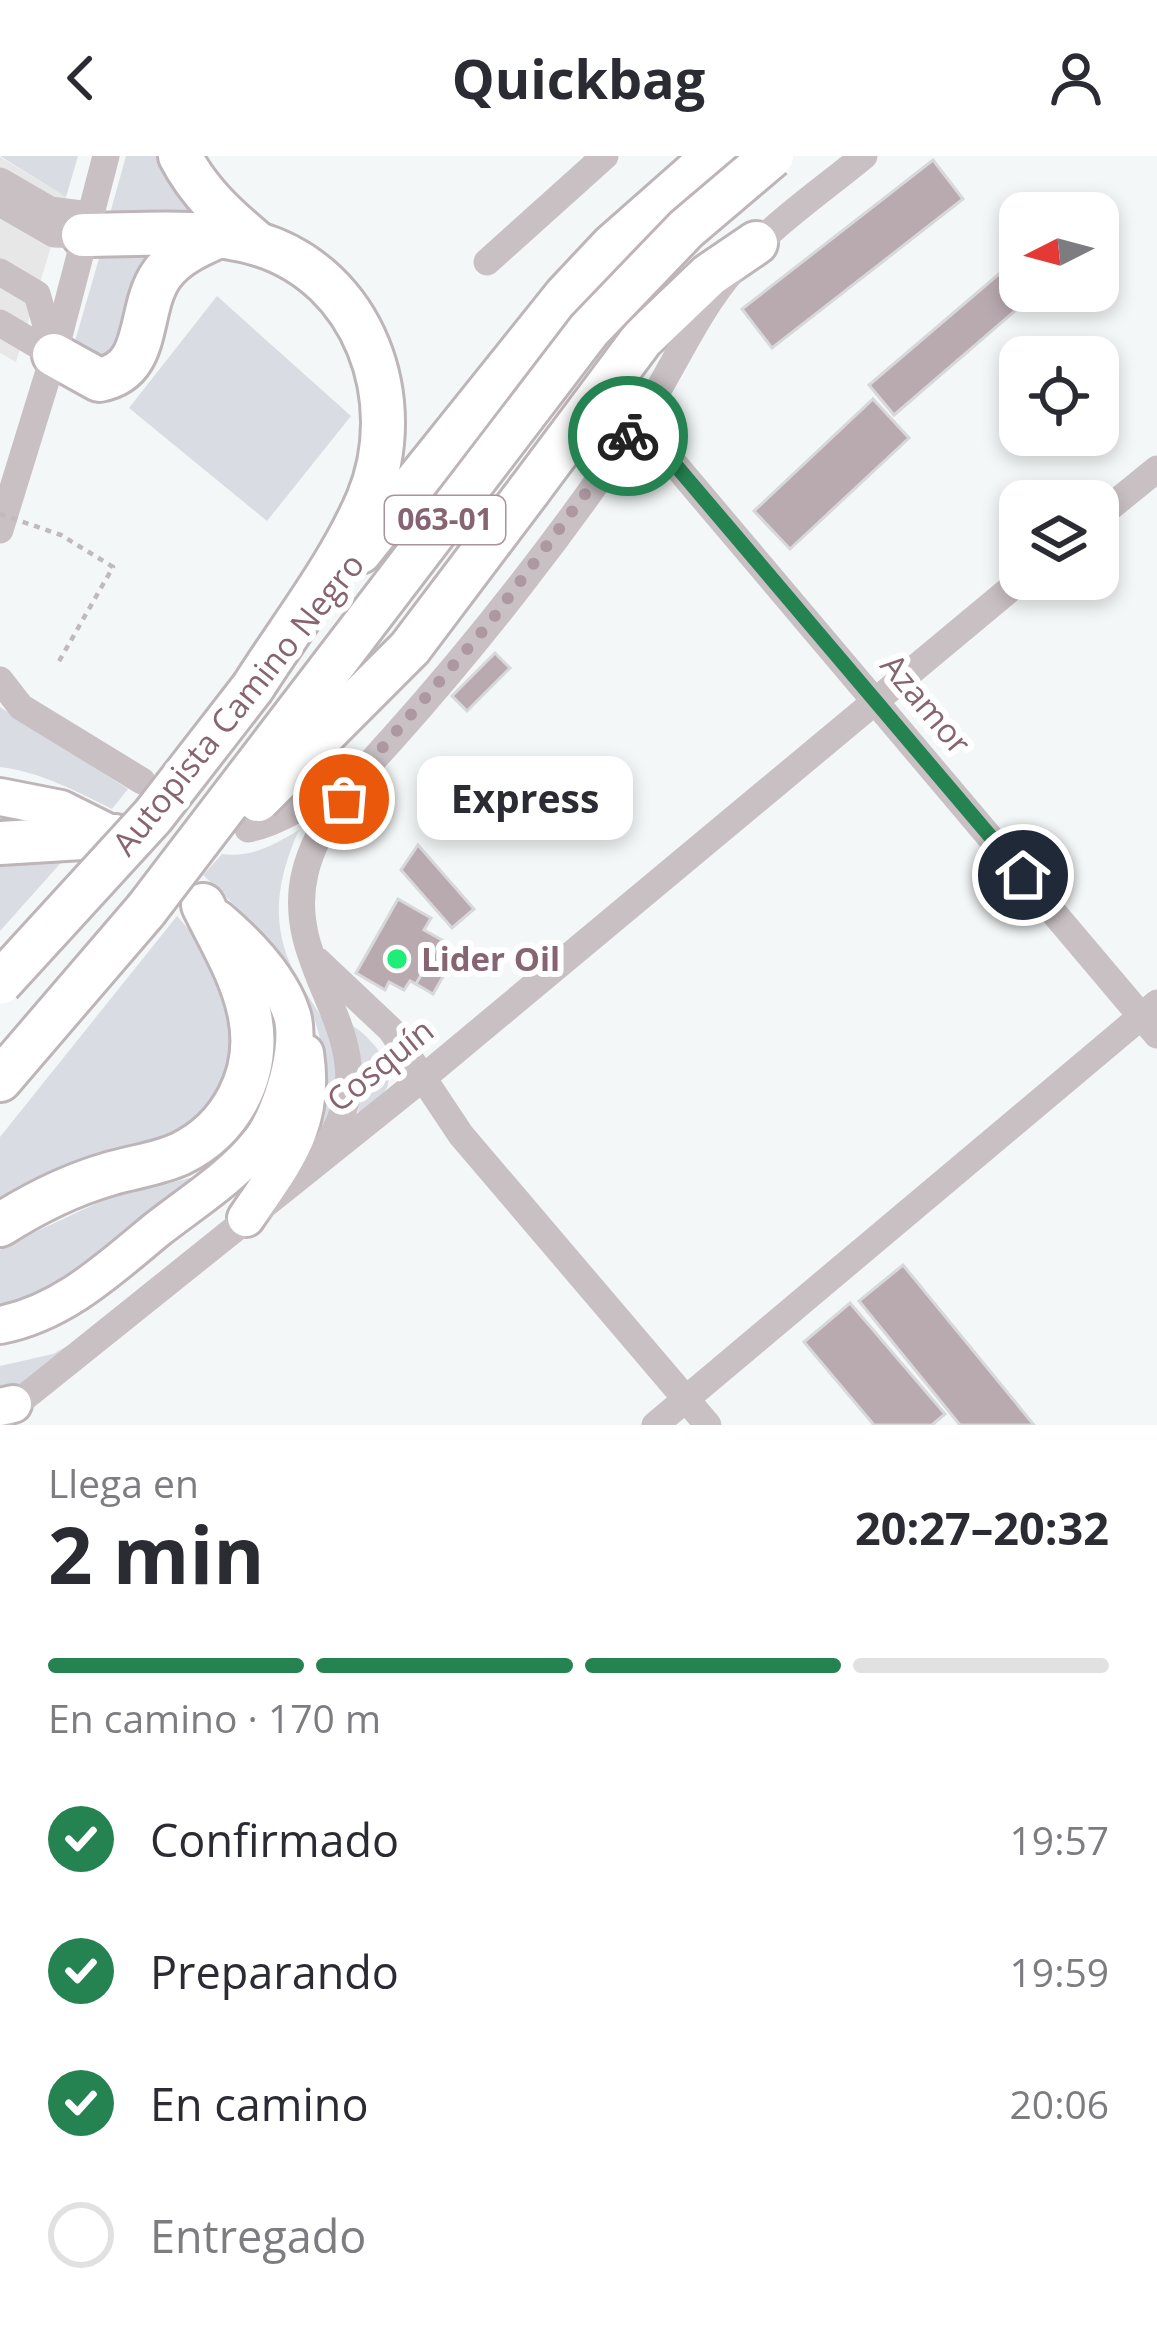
<!DOCTYPE html>
<html lang="es">
<head>
<meta charset="utf-8">
<style>
	body { margin:0; font-family:"Open Sans",sans-serif; background:#f2f2f3; color:#2b2b33; height:100vh; display:flex; flex-direction:column; font-size:45px; white-space:nowrap }
	* { box-sizing:border-box; margin:0 }
	p { font-size:39px; color:#7c7c81 }
	.icon { flex:none; width:66px; height:66px; fill:none; stroke:currentColor; stroke-width:2; stroke-linecap:round; stroke-linejoin:round }
	.map { position:relative; height:1269px; overflow:hidden }
	.details { display:flex; flex-direction:column; background:#fff; flex:1 }
	.details>* { flex:none }
	.needle { width:78px; rotate:264deg }
	.tools { position:absolute; left:999px; top:36px; display:grid; gap:24px }
	.tools a { display:grid; place-items:center; width:120px; height:120px; border-radius:24px; background:#fff; box-shadow:0 6px 18px #0003; font-size:60px }
	.pin { position:absolute; display:grid; place-items:center; width:102px; height:102px; color:#fff; margin:-51px; border:6px solid #fff; border-radius:50%; box-shadow:0 3px 12px #0007 }
	.courier { position:absolute; display:grid; place-items:center; width:120px; height:120px; margin:-60px; border:9px solid #258352; border-radius:50%; background:#fff; color:#222; box-shadow:0 3px 15px #0007 }
	.bubble { position:absolute; height:84px; border-radius:24px; background:#fff; box-shadow:0 6px 18px #0003; font-size:39px; font-weight:700; line-height:84px; text-align:center }
	.head em { font-style:normal; font-weight:700 }
	.head div { display:flex; flex-direction:column-reverse }
	.head { display:flex; align-items:center; justify-content:space-between; height:204px; padding:0 48px }
	h1 { font-size:78px; font-weight:700; line-height:90px }
	.bar { display:grid; grid-template-columns:repeat(4,1fr); gap:18px 12px; align-content:center; height:144px; padding:0 48px }
	.bar i { height:15px; border-radius:9px; background:#e1e1e2 }
	.bar .on { background:#258352 }
	.bar p { grid-column:span 4 }
	ol { padding:0 48px; list-style:none }
	li { display:flex; align-items:center; gap:36px; height:132px }
	li p { margin-inline-start:auto }
	li .icon { padding:12px; border-radius:50%; background:#258352; color:#fff; stroke-width:4 }
	li:last-child { color:#7c7c81 }
	li i { width:66px; height:66px; border:6px solid #e1e1e2; border-radius:50% }
	header { display:flex; justify-content:space-between; align-items:center; height:156px; padding:0 48px; background:#fff; font-size:54px; font-weight:700 }
	.map>svg:first-child { display:block }
</style>
</head>
<body>
<header><svg class="icon" aria-label="back" viewBox="0 0 24 24"><path d="M15 5l-7 7 7 7"/></svg>Quickbag<svg class="icon" aria-label="person" viewBox="0 0 24 24"><circle cx="12" cy="8" r="4"/><path d="M4 21q1-7 8-7t8 7"/></svg></header>
<div class="map">
<svg width="1157" height="1269" viewBox="0 0 1157 1269">
	<rect width="100%" height="100%" fill="#f4f7f7"/>
	<!-- built -->
	<polygon fill="#e7e7e8" points="0,1 66,41 16,206 0,197"/>
	<!-- green -->
	<g fill="#dadce4">
		<polygon points="0,0 78,0 66,41"/>
		<polygon points="126,0 164,0 210,67 106,72"/>
		<polygon points="161,94 123,188 106,205 71,199 100,99"/>
		<polygon points="217,140 351,260 267,365 129,252"/>
		<path d="M0,551L128,633L112,653C75,635 41,616 0,611Z"/>
		<path d="M299,674C275,727 269,775 300,827C318,857 340,883 341,921C342,942 325,972 317,992L306,998C311,969 324,934 323,905C319,831 254,767 203,719L222,698C252,702 273,689 299,674Z"/>
		<polygon points="67,700 0,775 0,707"/>
		<polygon points="177,760 207,794 231,831 235,916 191,977 0,1058 0,981"/>
		<path d="M353,870C369,880 394,907 388,929C384,942 368,950 358,958L361,911Z"/>
		<polygon points="198,1020 78,1129 0,1157 0,1094 5,1090 108,1042"/>
		<polygon points="95,1174 0,1244 0,1210 53,1198"/>
	</g>
	<!-- building -->
	<g fill="#b9aab0" stroke="#d6d8d9" stroke-width="3">
		<polygon points="933,4 963,43 772,192 742,153"/>
		<polygon points="1020,100 1020,135 1038,135 894,259 869,229"/>
		<polygon points="873,243 909,282 790,393 754,355"/>
		<polygon points="495,497 510,512 467,555 452,540"/>
		<polygon points="418,689 474,753 452,772 401,714"/>
		<polygon points="398,743 431,762 424,774 442,784 416,828 410,825 404,834 389,826 385,834 356,817"/>
		<polygon points="439,788 456,798 433,838 416,828"/>
		<polygon points="903,1109 1034,1269 960,1269 859,1145"/>
		<polygon points="850,1147 945,1258 932,1269 874,1269 804,1186"/>
	</g>
	<g fill="none" stroke-linecap="round" stroke-linejoin="round">
		<!-- major casing -->
		<g stroke="#beb5b9" stroke-width="42">
			<g id="major">
				<polyline points="0,641 61,653 115,680"/>
				<path d="M246,1062C285,1004 316,970 305,897"/>
				<path d="M0,1169C62,1157 108,1114 155,1075C189,1048 233,1021 260,986C281,960 303,888 291,856C279,821 245,786 218,763"/>
				<polyline points="0,1251 13,1248"/>
			</g>
		</g>
		<!-- highway casing -->
		<g stroke="#bdb5b8" stroke-width="48">
			<g id="highway">
				<path d="M180,0C199,37 227,62 258,88"/>
				<path d="M83,79C140,79 203,72 258,88C364,120 409,244 368,343C340,409 291,471 253,531"/>
				<path d="M54,199L99,224C153,214 136,154 162,118C176,99 197,90 217,81"/>
				<polyline points="530,333 642,183 709,119 756,87"/>
				<polyline points="360,396 566,139 612,90 714,0"/>
				<polyline points="0,687 115,680"/>
				<polyline points="0,924 146,754"/>
				<path d="M0,1069C33,1048 71,1029 109,1018C132,1011 158,1008 180,998C232,973 261,917 250,860C243,821 220,784 203,749"/>
			</g>
		</g>
		<!-- minor -->
		<g stroke="#c9c0c3" stroke-width="27">
			<polyline points="0,25 50,54 89,59"/>
			<polyline points="0,47 54,78 83,79"/>
			<polyline points="487,106 605,0"/>
			<polyline points="0,116 37,138 53,194"/>
			<polyline points="0,167 54,199"/>
			<polyline points="639,266 1157,879"/>
			<polyline points="1098,361 1157,313"/>
			<polyline points="0,374 54,199 106,0"/>
			<polyline points="0,524 21,551 142,625"/>
			<path d="M248,673C287,665 323,636 356,615"/>
			<polyline points="318,805 391,874 461,979 708,1269"/>
			<path d="M324,993C398,887 280,821 305,717C317,666 359,619 393,582C479,486 567,373 638,267C672,216 694,159 734,113C771,69 820,36 864,0"/>
			<polyline points="0,1261 423,922 1022,423"/>
			<polyline points="655,1269 1157,847"/>
		</g>
		<!-- major -->
		<use href="#major" stroke="#fff" stroke-width="36"/>
		<!-- highway -->
		<use href="#highway" stroke="#fff" stroke-width="42"/>
		<!-- highway-bridge casing -->
		<g stroke="#bdb5b8" stroke-width="48" stroke-linecap="butt">
			<g id="highway-bridge">
				<polyline points="258,644 410,492 530,333"/>
				<polyline points="146,754 589,174 686,73 772,0"/>
				<polyline points="0,827 153,660 253,531"/>
			</g>
		</g>
		<!-- path-bridge -->
		<polyline stroke="#c0babc" stroke-width="4.5" stroke-dasharray="6 6" stroke-linecap="butt" points="0,358 61,379 113,411 58,507"/>
		<!-- highway-bridge -->
		<use href="#highway-bridge" stroke="#fff" stroke-width="42"/>
	</g>
	<g fill="none" stroke-linecap="round" stroke-linejoin="round">
		<!-- done -->
		<polyline stroke="#ad97a0" stroke-width="12" stroke-dasharray="0 21.6" points="344,643 370,606 488,469 628,280"/>
		<!-- route -->
		<polyline stroke="#258352" stroke-width="15" points="628,280 639,266 1023,719"/>
	</g>
	<!-- markers -->
	<circle fill="#1eee78" stroke="#fff" stroke-width="4.5" cx="397" cy="803" r="12"/>
	<g text-anchor="middle" stroke-width="12" stroke-linejoin="round" paint-order="stroke">
		<!-- shield labels -->
		<rect fill="#fff" stroke="#ab929c" stroke-width="3" x="385" y="340" width="120" height="48" rx="9"/>
		<g font-size="30" font-weight="bold" fill="#876471">
			<text x="445" y="374">063-01</text>
		</g>
		<!-- street labels -->
		<g font-size="33" fill="#876471" stroke="#fff">
			<text transform="translate(238 548) rotate(-51)" y="12">Autopista Camino Negro</text>
			<text transform="translate(926 548) rotate(50)" y="12">Azamor</text>
			<text transform="translate(380 909) rotate(-39)" y="12">Cosquín</text>
		</g>
		<!-- poi labels -->
		<g font-size="33" font-weight="bold" fill="#876471" stroke="#fff" text-anchor="start">
			<text x="421" y="815">Lider Oil</text>
		</g>
	</g>
</svg>
<div class="tools">
<a><svg class="needle" viewBox="-14 -14 28 28"><path d="M0-13l5 13h-10z" fill="#e53935"/><path d="M0 13l5-13h-10z" fill="#7c7c81"/></svg></a>
<a><svg class="icon" aria-label="locate" viewBox="0 0 24 24"><circle cx="12" cy="12" r="6"/><path d="M12 2v4M12 18v4M2 12h4M18 12h4"/></svg></a>
<a><svg class="icon" aria-label="layers" viewBox="0 0 24 24"><path d="M12 4l9 5-9 5-9-5zM3 14l9 5 9-5"/></svg></a>
</div>
<div class="pin" style="left:344px;top:643px;background:#ea580c"><svg class="icon" aria-label="bag" viewBox="0 0 24 24"><path d="M5 8h14l-1 12H6zM9 8a3 3 0 0 1 6 0"/></svg></div>
<div class="pin" style="left:1023px;top:719px;background:#1f2937"><svg class="icon" aria-label="home" viewBox="0 0 24 24"><path d="M3 11l9-7 9 7M6 9v11h12V9"/></svg></div>
<div class="courier" style="left:628px;top:280px"><svg class="icon" aria-label="bike" viewBox="0 0 24 24"><circle cx="6" cy="16" r="4"/><circle cx="18" cy="16" r="4"/><path d="M6 16l4-8h5l3 8M10 8l3 8H6M13 5h3"/></svg></div>
<div class="bubble" style="left:417px;top:600px;width:216px">Express</div>
</div>
<section class="details">
<div class="head"><div><h1>2 min</h1><p>Llega en</p></div><em>20:27–20:32</em></div>
<div class="bar"><i class="on"></i><i class="on"></i><i class="on"></i><i></i><p>En camino · 170 m</p></div>
<ol>
<li><svg class="icon" aria-label="check" viewBox="0 0 24 24"><path d="M5 12l5 5 9-10"/></svg>Confirmado<p>19:57</p></li>
<li><svg class="icon" aria-label="check" viewBox="0 0 24 24"><path d="M5 12l5 5 9-10"/></svg>Preparando<p>19:59</p></li>
<li><svg class="icon" aria-label="check" viewBox="0 0 24 24"><path d="M5 12l5 5 9-10"/></svg>En camino<p>20:06</p></li>
<li><i></i>Entregado</li>
</ol>
</section>
</body>
</html>
